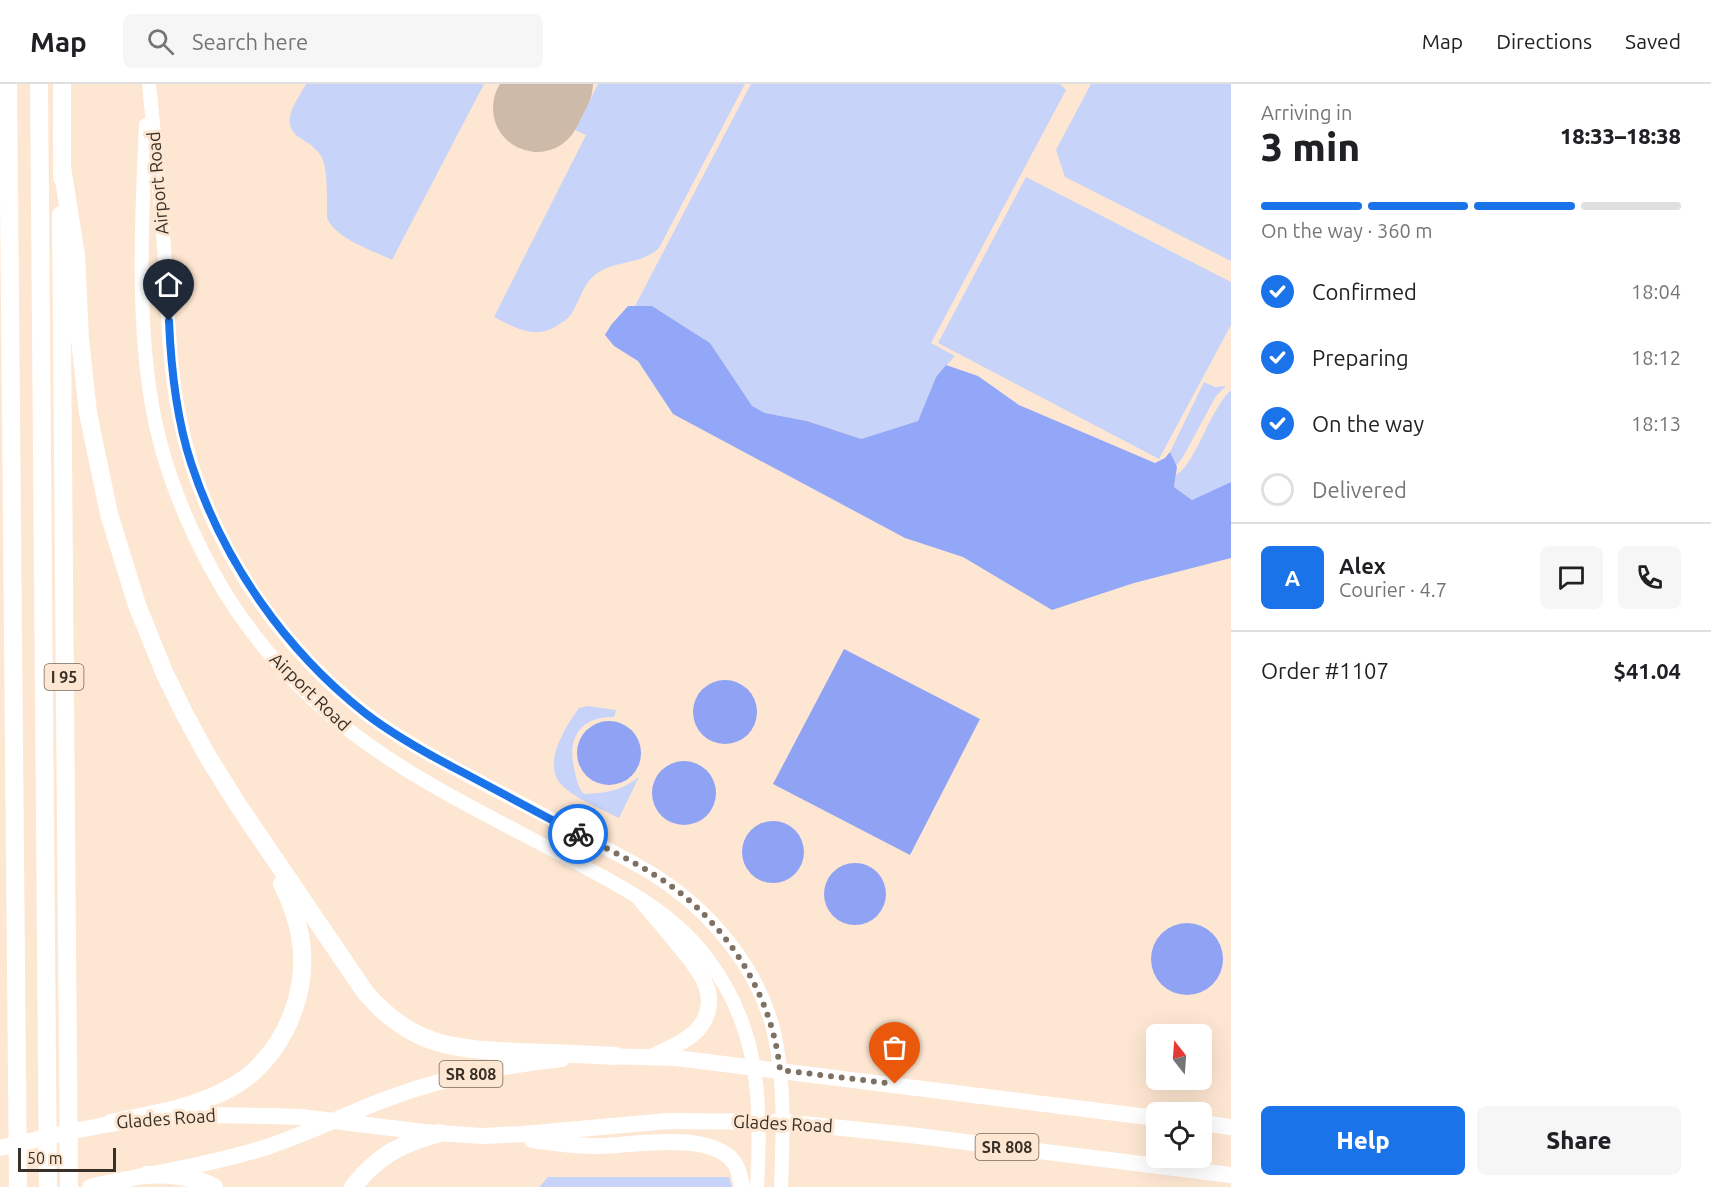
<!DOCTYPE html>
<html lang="en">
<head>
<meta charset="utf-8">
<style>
	body { margin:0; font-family:Ubuntu,sans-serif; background:#f6f6f6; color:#202124; height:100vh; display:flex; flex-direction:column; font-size:22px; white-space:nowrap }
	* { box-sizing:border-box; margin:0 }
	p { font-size:20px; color:#757577 }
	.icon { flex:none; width:33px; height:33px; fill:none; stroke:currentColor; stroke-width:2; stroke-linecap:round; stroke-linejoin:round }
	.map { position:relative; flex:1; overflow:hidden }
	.panel { display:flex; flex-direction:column; background:#fff; width:480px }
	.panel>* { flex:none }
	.needle { width:39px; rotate:343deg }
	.tools { position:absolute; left:1146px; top:940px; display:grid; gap:12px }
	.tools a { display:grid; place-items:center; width:66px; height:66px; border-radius:9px; background:#fff; box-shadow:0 6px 24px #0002; font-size:30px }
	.scale { position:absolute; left:18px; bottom:15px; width:98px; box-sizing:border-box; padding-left:6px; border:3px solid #393128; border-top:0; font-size:16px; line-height:21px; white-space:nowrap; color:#393128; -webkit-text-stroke:4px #fee7d2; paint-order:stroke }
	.pin { position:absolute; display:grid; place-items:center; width:51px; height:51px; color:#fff; margin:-62px -26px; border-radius:50% 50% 50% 0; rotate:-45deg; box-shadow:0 0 6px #0007 }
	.pin .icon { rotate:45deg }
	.courier { position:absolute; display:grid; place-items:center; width:60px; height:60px; margin:-30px; border:4px solid #1a73e8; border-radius:50%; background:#fff; color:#222; box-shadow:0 2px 8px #0007 }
	.summary em { font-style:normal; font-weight:800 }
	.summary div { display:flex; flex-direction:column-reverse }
	.summary { display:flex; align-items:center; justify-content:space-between; height:102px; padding:0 30px }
	h1 { font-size:39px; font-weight:800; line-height:45px }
	.bar { display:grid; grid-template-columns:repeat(4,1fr); gap:9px 6px; align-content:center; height:72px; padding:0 30px }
	.bar i { height:8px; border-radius:4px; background:#e0e0e0 }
	.bar .selected { background:#1a73e8 }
	.bar p { grid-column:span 4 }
	.line { display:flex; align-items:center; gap:15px; padding:0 30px; border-top:2px solid #e0e0e0 }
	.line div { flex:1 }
	.round { display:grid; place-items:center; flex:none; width:63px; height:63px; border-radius:9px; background:#f6f6f6 }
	ol { padding:0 30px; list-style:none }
	li { display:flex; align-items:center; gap:18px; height:66px }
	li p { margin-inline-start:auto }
	li .icon { padding:6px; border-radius:50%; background:#1a73e8; color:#fff; stroke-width:4 }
	li:last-child { color:#757577 }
	li i { width:33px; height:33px; border:3px solid #e0e0e0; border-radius:50% }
	.action { display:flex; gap:12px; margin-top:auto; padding:12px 30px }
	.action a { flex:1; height:69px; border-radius:9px; background:#1a73e8; color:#fff; font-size:24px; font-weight:800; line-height:69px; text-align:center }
	.action a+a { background:#f6f6f6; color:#202124 }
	header { display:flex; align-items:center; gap:36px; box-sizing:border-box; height:84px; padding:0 30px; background:#fff; border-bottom:2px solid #e0e0e0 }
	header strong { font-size:28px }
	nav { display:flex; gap:33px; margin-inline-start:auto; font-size:21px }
	.search { width:420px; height:54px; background:#f6f6f6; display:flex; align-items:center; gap:15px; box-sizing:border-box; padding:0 21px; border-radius:9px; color:#757577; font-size:22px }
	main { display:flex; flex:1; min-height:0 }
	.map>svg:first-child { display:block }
</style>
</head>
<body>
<header>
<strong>Map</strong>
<div class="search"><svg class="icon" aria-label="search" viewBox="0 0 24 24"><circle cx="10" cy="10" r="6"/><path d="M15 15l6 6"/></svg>Search here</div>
<nav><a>Map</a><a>Directions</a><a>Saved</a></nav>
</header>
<main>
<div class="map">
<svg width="1231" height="1103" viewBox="0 0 1231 1103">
	<rect width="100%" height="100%" fill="#fee7d2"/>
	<!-- green -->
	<g fill="#c8d3f9">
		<path d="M306,0H484L392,176C372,166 336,155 327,134C327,120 328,85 322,74C318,66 310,60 302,55C277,40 296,19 306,0Z"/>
		<path d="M598,0H745L659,164C641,181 615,176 596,190C581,201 580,220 569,233C566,236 561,239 558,241C536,256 515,244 494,233L586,51L575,46Z"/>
		<polygon points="751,0 1060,0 1066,6 931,259 955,272 936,293 918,337 861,355 807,337 765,329 752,323 710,259 652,222 635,222"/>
		<polygon points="1091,0 1231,0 1231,177 1065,93 1056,66"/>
		<polygon points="1026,93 1231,198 1231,241 1159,375 938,259"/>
		<polygon points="1204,298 1215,303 1226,302 1216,312 1183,373 1176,382 1170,368"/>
		<path d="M1231,306V398L1192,416L1174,403L1176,391C1195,381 1210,325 1231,306Z"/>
		<path d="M588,622L616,626L614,633C579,632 566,656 575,688C577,696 578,704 584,710C607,709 620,707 639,693L619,734C601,725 580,717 565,704C539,684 565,643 579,624Z"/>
		<polygon points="548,1093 729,1093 732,1103 539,1103"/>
	</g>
	<!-- forest -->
	<polygon fill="#93a7f9" points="628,222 652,222 710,259 752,322 765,329 807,337 861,355 918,337 936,293 946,281 978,292 1019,321 1155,379 1165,374 1170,368 1177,383 1174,403 1192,416 1231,398 1231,474 1134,499 1052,526 963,473 905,454 673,330 638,277 614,262 605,251 611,241"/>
	<!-- water -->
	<g fill="#8fa2f4">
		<polygon points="844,565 980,635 910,771 773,700"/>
		<circle cx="725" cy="628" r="32"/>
		<circle cx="609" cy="669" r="32"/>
		<circle cx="684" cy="709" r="32"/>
		<circle cx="773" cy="768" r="31"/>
		<circle cx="855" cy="810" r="31"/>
		<circle cx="1187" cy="875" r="36"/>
	</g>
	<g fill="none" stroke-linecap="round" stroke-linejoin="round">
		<!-- runway -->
		<polyline stroke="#cebaa8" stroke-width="88" points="537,24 549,0"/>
		<!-- tertiary -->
		<g stroke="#fff" stroke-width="14">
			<path d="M149,0C155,59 161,119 165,178C168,230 169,281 179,331C202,448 272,556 365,629C402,657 443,678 484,700C540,729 596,758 651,789C709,825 760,884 775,953C785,1002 783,1053 781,1103"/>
			<path d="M146,41C142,128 137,223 150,309C159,371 182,431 212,486C242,542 286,594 335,635C400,689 479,727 553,766C606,795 669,823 706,873C760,943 762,1018 757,1103"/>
		</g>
		<!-- primary -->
		<g stroke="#fff" stroke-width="16">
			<path d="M641,816C653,830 665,844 677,859C697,883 724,912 699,944C688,957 667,965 652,973"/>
			<polyline points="603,972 676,974 1156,1034"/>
			<polyline points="157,1035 202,1031 270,1032 301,1033 424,1048 482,1052 523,1050 668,1037 783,1038 910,1051 1231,1091"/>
			<polyline points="1202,1039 1231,1043"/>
			<path d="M532,1056C555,1059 577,1063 601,1062C635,1061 709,1047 733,1077C739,1084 740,1094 742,1103"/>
			<polyline points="0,1064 78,1046 122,1038"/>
			<path d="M90,1103C149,1090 209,1081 267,1063C306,1050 343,1032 381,1017C439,995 501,981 562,975"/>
		</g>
		<!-- motorway -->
		<g stroke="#fff" stroke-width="18">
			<polyline points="8,0 18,1103"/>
			<polyline points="39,0 48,1103"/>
			<path d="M62,83L76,172L80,255L88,329L109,430L137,521L164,588L184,629L208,673L238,721L365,908C411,962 452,965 518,968C551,969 583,970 615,972"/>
			<polyline points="62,94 62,0"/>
			<polyline points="61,131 69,1103"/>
			<path d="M111,1039C141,1032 182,1026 209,1014C224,1008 240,1000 252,989C290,955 309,901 300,852C297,833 290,816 282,800"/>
			<path d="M147,1091C171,1089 192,1092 214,1103"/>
			<path d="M353,1103C378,1071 402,1059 440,1049"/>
		</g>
	</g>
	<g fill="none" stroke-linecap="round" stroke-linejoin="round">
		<!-- done -->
		<path stroke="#7e7164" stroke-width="6" stroke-dasharray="0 10.8" d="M578,750C608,765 639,780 667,799C729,843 772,911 780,986L895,1000"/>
		<!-- route -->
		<path stroke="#1a73e8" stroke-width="8" d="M169,237C171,285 176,333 191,379C223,477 285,566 365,629C396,653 431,672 466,690C503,710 541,730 578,750"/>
	</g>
	<g text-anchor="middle" stroke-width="6" stroke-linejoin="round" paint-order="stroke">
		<!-- shield labels -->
		<g fill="#fee7d2" stroke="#74685b" stroke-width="1.5">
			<rect x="44.5" y="580" width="39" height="26" rx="4.5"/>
			<rect x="439.5" y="977" width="63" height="26" rx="4.5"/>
			<rect x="975.5" y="1050" width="63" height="26" rx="4.5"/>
		</g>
		<g font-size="16" font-weight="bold" fill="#393128">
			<text x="64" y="599">I 95</text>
			<text x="471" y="996">SR 808</text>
			<text x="1007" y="1069">SR 808</text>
		</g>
		<!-- street labels -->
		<g font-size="18" fill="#393128" stroke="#fee7d2">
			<text transform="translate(158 99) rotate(-95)" y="6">Airport Road</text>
			<text transform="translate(310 608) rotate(44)" y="6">Airport Road</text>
			<text transform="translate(166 1035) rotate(-4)" y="6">Glades Road</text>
			<text transform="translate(783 1040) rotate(3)" y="6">Glades Road</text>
		</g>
	</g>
</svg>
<div class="tools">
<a><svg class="needle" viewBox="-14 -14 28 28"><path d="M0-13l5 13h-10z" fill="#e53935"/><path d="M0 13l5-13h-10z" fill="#757577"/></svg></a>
<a><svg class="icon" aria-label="locate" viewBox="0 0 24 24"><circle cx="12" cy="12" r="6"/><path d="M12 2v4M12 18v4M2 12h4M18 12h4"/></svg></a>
</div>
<div class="scale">50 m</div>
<div class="pin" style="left:895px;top:1000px;background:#ea580c"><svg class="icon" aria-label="bag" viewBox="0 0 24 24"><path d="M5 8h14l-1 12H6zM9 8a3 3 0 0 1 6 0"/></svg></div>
<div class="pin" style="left:169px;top:237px;background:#1f2937"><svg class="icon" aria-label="home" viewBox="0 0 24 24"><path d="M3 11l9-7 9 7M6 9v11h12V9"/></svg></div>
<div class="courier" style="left:578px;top:750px"><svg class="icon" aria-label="bike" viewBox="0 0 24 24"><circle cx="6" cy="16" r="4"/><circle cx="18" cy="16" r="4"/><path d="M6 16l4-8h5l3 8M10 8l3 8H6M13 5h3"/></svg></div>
</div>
<section class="panel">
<div class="summary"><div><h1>3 min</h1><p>Arriving in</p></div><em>18:33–18:38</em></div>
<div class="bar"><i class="selected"></i><i class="selected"></i><i class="selected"></i><i></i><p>On the way · 360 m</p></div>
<ol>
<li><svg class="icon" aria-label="check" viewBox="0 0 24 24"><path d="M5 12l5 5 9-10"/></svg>Confirmed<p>18:04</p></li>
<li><svg class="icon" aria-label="check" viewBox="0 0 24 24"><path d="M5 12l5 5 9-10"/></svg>Preparing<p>18:12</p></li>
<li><svg class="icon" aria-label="check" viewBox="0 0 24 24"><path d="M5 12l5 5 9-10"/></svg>On the way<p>18:13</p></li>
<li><i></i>Delivered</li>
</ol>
<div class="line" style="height:108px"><b class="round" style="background:#1a73e8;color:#fff">A</b><div><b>Alex</b><p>Courier · 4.7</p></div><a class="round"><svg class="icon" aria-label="chat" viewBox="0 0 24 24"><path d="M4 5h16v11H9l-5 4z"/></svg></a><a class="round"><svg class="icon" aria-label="phone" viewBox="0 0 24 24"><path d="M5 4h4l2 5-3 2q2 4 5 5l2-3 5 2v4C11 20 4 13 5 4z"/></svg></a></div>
<div class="line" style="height:78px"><div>Order #1107</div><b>$41.04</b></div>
<div class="action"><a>Help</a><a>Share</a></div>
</section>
</main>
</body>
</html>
